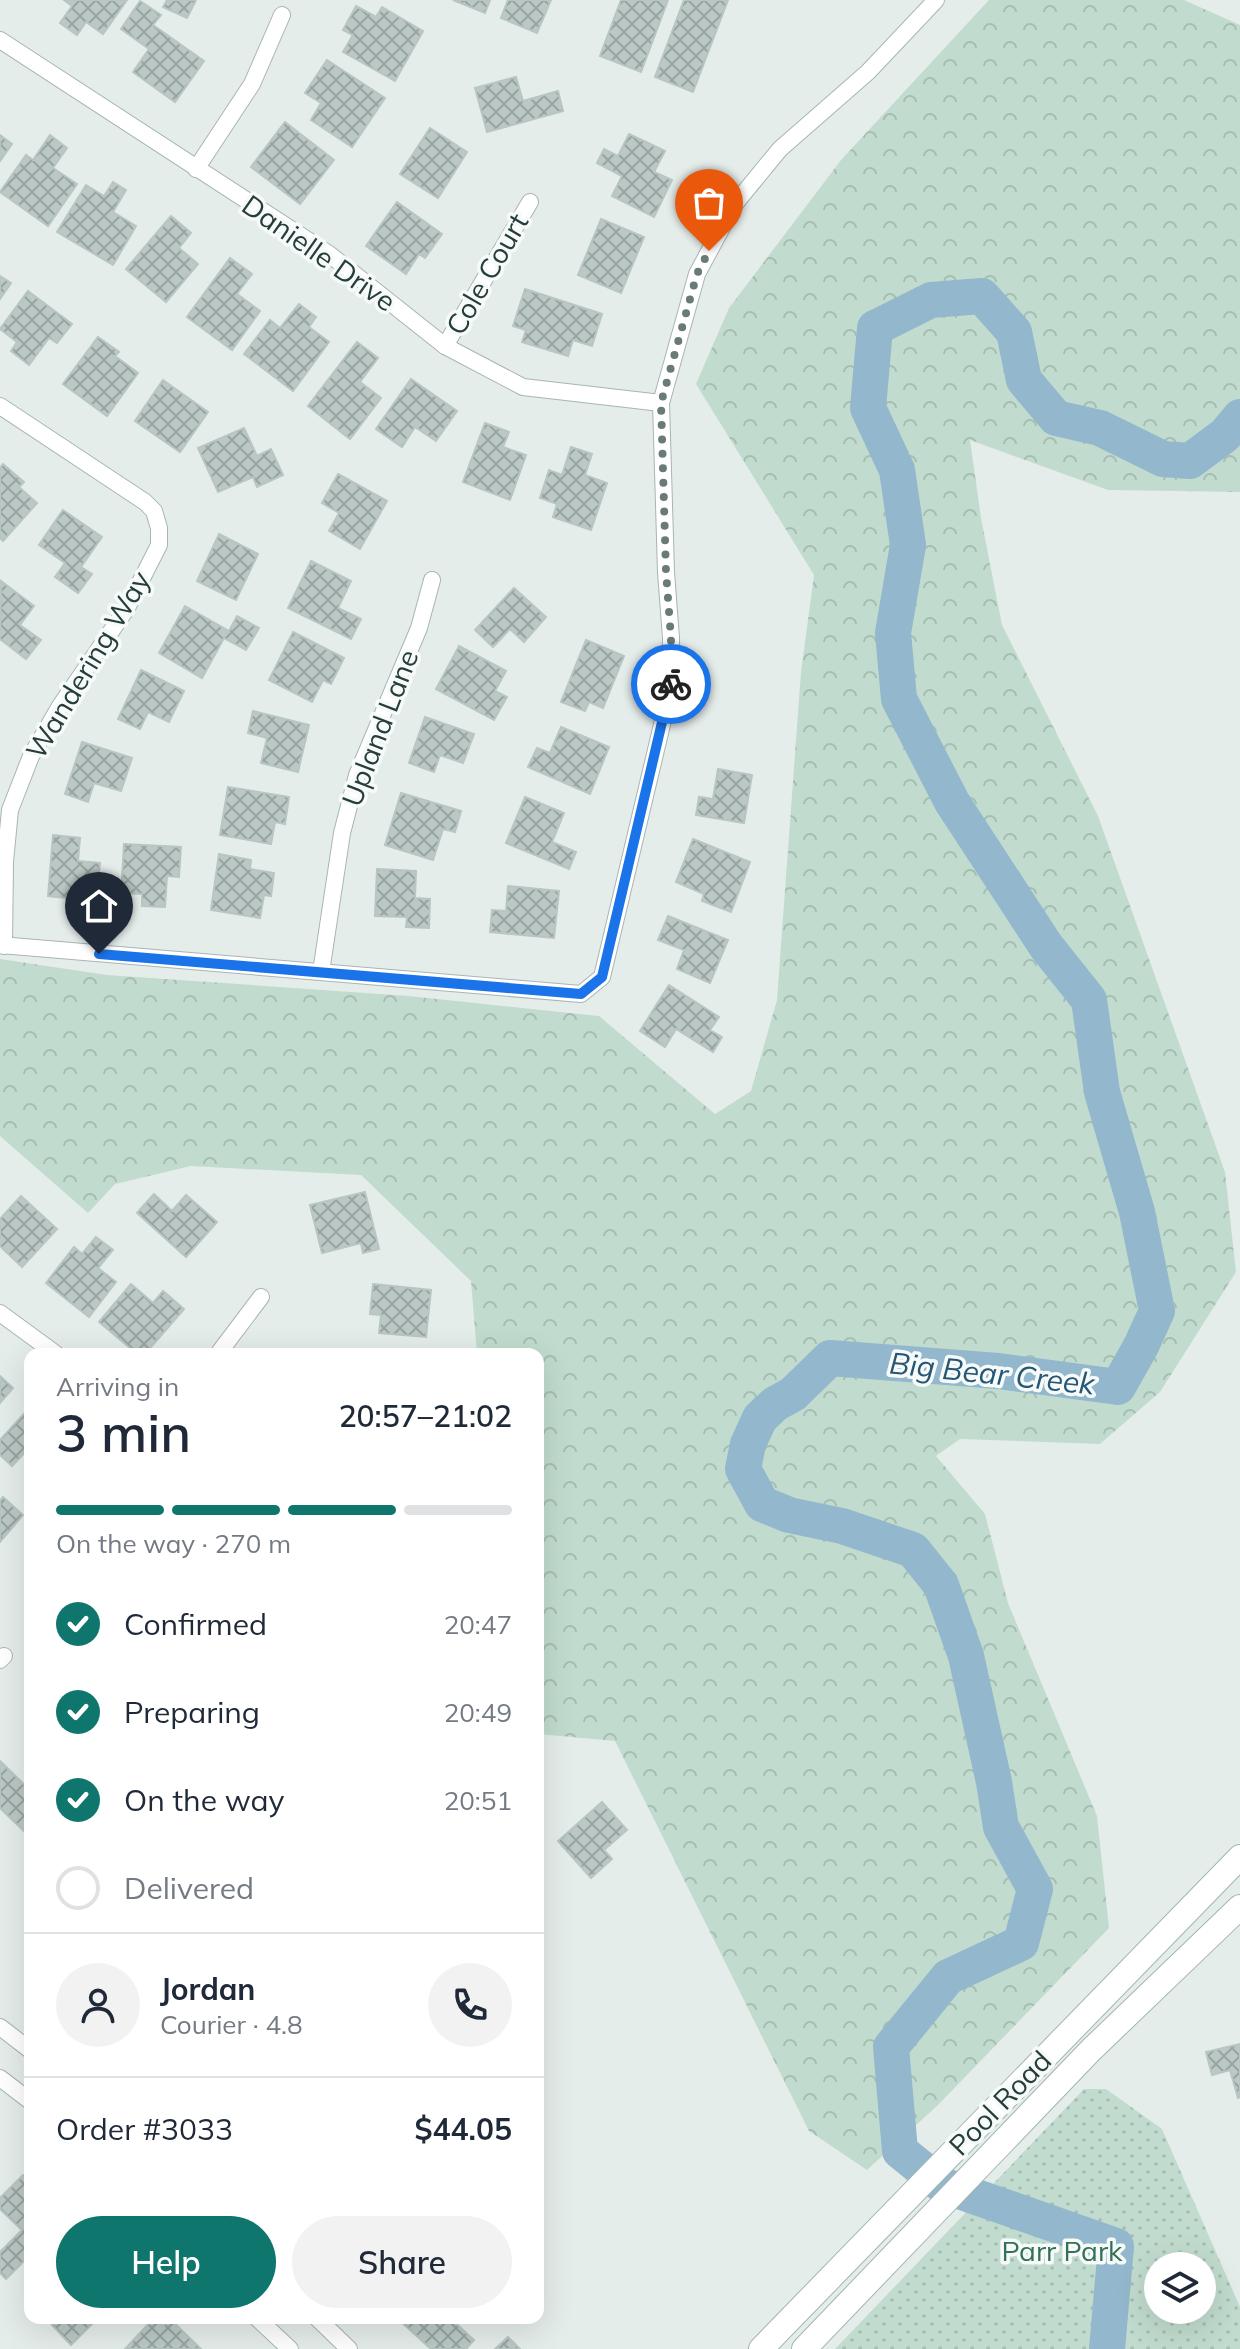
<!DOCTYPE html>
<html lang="en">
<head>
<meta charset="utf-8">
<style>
	body { margin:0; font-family:Mulish,sans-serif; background:#f2f2f3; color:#1f2937; height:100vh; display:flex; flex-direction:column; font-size:30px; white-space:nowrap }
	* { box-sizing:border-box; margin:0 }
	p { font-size:26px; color:#747a83 }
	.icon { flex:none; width:44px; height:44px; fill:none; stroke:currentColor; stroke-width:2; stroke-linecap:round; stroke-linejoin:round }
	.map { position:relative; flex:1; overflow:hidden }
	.details { position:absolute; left:24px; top:1348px; width:520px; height:976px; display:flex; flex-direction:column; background:#fff; border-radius:16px; box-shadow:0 8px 32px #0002 }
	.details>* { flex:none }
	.fabs { position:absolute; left:1144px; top:2252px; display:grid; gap:16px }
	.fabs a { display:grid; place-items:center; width:72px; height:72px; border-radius:50%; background:#fff; box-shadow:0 8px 32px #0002; font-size:40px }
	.pin { position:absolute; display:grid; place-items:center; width:68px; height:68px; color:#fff; margin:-82px -34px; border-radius:50% 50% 50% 0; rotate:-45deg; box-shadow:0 0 8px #0007 }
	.pin .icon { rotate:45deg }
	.courier { position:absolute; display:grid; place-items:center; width:80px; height:80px; margin:-40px; border:6px solid #1a73e8; border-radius:50%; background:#fff; color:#222; box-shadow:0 2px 10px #0007 }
	.overview em { font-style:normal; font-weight:600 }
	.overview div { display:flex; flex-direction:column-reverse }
	.overview { display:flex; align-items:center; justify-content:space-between; height:136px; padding:0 32px }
	h1 { font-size:52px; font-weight:600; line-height:60px }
	.bar { display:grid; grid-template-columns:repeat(4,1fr); gap:12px 8px; align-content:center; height:96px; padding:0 32px }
	.bar i { height:10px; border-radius:6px; background:#e0e1e3 }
	.bar .current { background:#0f766e }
	.bar p { grid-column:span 4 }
	.line { display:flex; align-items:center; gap:20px; padding:0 32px; border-top:2px solid #e0e1e3 }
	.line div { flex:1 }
	.round { display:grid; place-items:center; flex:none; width:84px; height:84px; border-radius:42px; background:#f2f2f3 }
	ol { padding:0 32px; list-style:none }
	li { display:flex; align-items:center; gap:24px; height:88px }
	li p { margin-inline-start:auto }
	li .icon { padding:8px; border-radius:50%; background:#0f766e; color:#fff; stroke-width:4 }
	li:last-child { color:#747a83 }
	li i { width:44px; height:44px; border:4px solid #e0e1e3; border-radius:50% }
	.button { display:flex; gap:16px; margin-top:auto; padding:16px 32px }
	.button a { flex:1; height:92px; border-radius:48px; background:#0f766e; color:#fff; font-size:32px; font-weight:600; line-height:92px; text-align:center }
	.button a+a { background:#f2f2f3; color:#1f2937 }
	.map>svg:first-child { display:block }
</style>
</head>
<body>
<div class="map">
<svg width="1240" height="2349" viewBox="0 0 1240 2349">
	<defs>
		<pattern id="forest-crowns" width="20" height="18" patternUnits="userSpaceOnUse" patternTransform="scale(2)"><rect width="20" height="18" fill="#c1dcce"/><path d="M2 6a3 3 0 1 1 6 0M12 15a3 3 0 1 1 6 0" fill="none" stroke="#a6beb2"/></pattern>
		<pattern id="park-dots" width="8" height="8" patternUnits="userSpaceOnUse" patternTransform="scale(2)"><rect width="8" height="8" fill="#c1dcce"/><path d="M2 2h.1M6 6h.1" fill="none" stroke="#a6beb2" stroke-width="1.8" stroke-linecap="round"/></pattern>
		<pattern id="building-cross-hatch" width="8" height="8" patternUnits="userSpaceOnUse" patternTransform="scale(2)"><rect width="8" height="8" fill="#bbc8c5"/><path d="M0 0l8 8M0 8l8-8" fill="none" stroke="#98a4a1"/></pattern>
	</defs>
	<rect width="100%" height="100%" fill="#e5edeb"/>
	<!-- forest -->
	<polygon fill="url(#forest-crowns)" points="989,0 1184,0 1240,25 1240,492 1108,490 970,440 981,518 1002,625 1098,816 1225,1172 1236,1272 1160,1392 1100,1444 960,1439 936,1456 985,1514 1008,1603 1097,1816 1109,1928 938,2105 867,2170 809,2131 615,1741 538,1734 538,1354 477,1354 471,1281 361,1175 191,1166 115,1184 88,1213 0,1136 0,959 107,975 409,996 599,1016 715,1114 751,1091 777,1000 801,672 814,575 696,384 729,308 841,160"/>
	<!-- park -->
	<path fill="url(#park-dots)" fill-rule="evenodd" d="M1084,2089H1106L1162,2129L1240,2307V2349H835ZM1158,2266H1202V2310H1158Z"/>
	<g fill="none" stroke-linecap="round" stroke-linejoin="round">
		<!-- river -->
		<polyline stroke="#93b7cc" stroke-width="36" points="1107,2349 1116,2246 942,2185 900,2151 891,2047 948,1977 1021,1943 1035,1889 1001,1827 994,1782 966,1656 941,1585 913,1550 842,1526 789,1515 762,1504 743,1469 748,1444 760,1418 775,1404 793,1394 830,1358 998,1371 1118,1387 1141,1346 1157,1311 1137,1212 1102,1092 1089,1000 1046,946 952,802 899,699 893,633 908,545 897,470 868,408 875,328 931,300 982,296 1014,332 1024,380 1056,418 1100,428 1163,459 1190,461 1225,435 1240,417"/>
	</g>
	<!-- building -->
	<g fill="url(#building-cross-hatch)" stroke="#b8c6c3" stroke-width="2">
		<polygon points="64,0 127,0 103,34 86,22 77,35 60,23 72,6"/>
		<polygon points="167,0 196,0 187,18 163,7"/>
		<polygon points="453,0 490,0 485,13"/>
		<polygon points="508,0 551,0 537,33 501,18"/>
		<polygon points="621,0 668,0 641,72 600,56"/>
		<polygon points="684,0 728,0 693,92 655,77"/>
		<polygon points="140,1 161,15 153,25 204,61 175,102 133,72 149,49 121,29"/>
		<polygon points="356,6 376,17 382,7 423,31 395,81 343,52 353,35 343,30"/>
		<polygon points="327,60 385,98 352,147 311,120 321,103 305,93"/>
		<polygon points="516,77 523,101 558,91 563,111 487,132 475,88"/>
		<polygon points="285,122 334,160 300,204 251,167"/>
		<polygon points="430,128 467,152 438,198 400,174"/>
		<polygon points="629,134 665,151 654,172 672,180 654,217 612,196 622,176 597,163 604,149 618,156"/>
		<polygon points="0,135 12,144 0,161"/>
		<polygon points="50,135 67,148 53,168 77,184 48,226 0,192 26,155 33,160"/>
		<polygon points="113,182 126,190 113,212 136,226 113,265 57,232 86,185 104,196"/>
		<polygon points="397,202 442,234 425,258 419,254 406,274 366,246"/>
		<polygon points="171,216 191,233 179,248 198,264 166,302 126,269"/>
		<polygon points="601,219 644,237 621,293 578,275"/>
		<polygon points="230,258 252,274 237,294 260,311 232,350 187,317"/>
		<polygon points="0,276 11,283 0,299"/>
		<polygon points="525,289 602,314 592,346 573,340 568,356 522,342 526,330 513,326"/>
		<polygon points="28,291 72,324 57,343 49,338 29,365 11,351 17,342 0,329"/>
		<polygon points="299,304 316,317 309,327 329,342 293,391 244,354 270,320 280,328"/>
		<polygon points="98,337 119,352 115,356 138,373 107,416 63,384"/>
		<polygon points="357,342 378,358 360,382 381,398 350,439 308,406"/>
		<polygon points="411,379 457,411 436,441 415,427 402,447 376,429"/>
		<polygon points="163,380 208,412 180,452 135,421"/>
		<polygon points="485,423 509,432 503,447 526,455 510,500 463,482"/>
		<polygon points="244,428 257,456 271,449 283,475 257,487 253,477 218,492 198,448"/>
		<polygon points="571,447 592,454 585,475 607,483 591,530 553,517 557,504 540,498 549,470 562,475"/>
		<polygon points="3,464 24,482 19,487 37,503 3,541 0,538 0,468"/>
		<polygon points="338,474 387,501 360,549 329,531 339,513 322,503"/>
		<polygon points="63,510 102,537 81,567 92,574 78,593 55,577 65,563 39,545"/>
		<polygon points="219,534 258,554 236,600 197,581"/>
		<polygon points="311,561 351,581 338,608 361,619 351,639 288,608"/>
		<polygon points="1,581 34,606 20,625 41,640 26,659 0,639"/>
		<polygon points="514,588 546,617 524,642 510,629 493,647 475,630"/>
		<polygon points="185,606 229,631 237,616 259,628 246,650 224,638 202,678 159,653"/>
		<polygon points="293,632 344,658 331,684 323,680 312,702 269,680"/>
		<polygon points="586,640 624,656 603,708 589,702 585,711 561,702"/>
		<polygon points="459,646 506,671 495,691 507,697 494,720 436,689"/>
		<polygon points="141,670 184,691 169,722 148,712 140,729 118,719"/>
		<polygon points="253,711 309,725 298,772 261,763 267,738 248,733"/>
		<polygon points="425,717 474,734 463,763 440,755 434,772 409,763"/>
		<polygon points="561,727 609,747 590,794 528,767 537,748 550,753"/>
		<polygon points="82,742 132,758 121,791 94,783 88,802 65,794"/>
		<polygon points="718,769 752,775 744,823 696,815 699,797 713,799"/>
		<polygon points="228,787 289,797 285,824 275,822 271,844 220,835"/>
		<polygon points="401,793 461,811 455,832 443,829 433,860 385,845"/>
		<polygon points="525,797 564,813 552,842 576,852 569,869 506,843"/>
		<polygon points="53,835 80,838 78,861 100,863 96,901 48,896"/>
		<polygon points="693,839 750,862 731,912 702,901 704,894 676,882"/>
		<polygon points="124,844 181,847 179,877 167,876 165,907 142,906 142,894 121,893"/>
		<polygon points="219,854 251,860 250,869 274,873 271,896 264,895 260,918 211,910"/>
		<polygon points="377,869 416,871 415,898 430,899 429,928 406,927 407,917 375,916"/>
		<polygon points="508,886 559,891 554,938 490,932 492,910 506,911"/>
		<polygon points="668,916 728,940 710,983 677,969 684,950 658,940"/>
		<polygon points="669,985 719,1017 710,1030 722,1037 713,1052 676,1029 665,1047 640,1031"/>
		<polygon points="365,1192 379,1249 363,1253 361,1243 322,1253 310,1205"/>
		<polygon points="154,1194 172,1211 186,1195 217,1222 186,1257 137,1213"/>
		<polygon points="21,1196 57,1229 22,1267 0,1246 0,1219"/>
		<polygon points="96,1237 113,1250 98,1268 116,1282 89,1317 46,1283 74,1247 82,1254"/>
		<polygon points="131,1284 153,1303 163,1291 184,1309 145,1354 137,1354 99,1322"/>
		<polygon points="373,1284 431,1290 426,1337 379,1333 381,1315 370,1314"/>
		<polygon points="0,1376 13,1388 0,1403"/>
		<polygon points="30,1407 30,1447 12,1466 0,1455 0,1440"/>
		<polygon points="3,1497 23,1515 0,1542 0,1501"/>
		<polygon points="0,1761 30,1790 29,1836 0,1808"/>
		<polygon points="602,1802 627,1830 604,1850 612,1859 591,1878 558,1841"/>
		<polygon points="1240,2044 1240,2097 1238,2098 1230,2070 1212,2075 1206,2052"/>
		<polygon points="23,2175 30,2181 30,2261 27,2258 6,2279 0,2273 0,2252 22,2230 0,2209 0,2198"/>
		<polygon points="59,2318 98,2318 71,2345 52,2325"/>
		<polygon points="154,2318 163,2326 170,2319 201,2349 125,2349"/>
		<polygon points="400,2318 450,2318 474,2340 466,2349 431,2349 399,2320"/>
		<polygon points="508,2337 520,2349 495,2349"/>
	</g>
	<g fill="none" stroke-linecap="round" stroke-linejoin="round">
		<!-- minor casing -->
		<g stroke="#a8b5b3" stroke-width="18">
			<g id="minor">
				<polyline points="0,40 329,254 445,346 523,387 661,403"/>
				<polyline points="196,169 252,84 282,15"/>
				<polyline points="445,346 530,202"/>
				<polyline points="0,406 145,502 154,511 159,528 159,545 127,608 60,706 31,756 10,810 5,862 4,946"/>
				<polyline points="0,945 581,994 602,977 670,691 671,638 666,572 661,403 697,274 734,205 780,149 868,72 936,0"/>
				<polyline points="321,972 342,833 357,775 419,628 432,580"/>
				<polyline points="0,1313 56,1354"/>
				<polyline points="218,1354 261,1297"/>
				<polyline points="0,1660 4,1656"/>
				<polyline points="0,2027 30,2050"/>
				<polyline points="0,2078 30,2101"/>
				<polyline points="257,2318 290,2349"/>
				<polyline points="317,2318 349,2349"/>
			</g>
		</g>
		<!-- secondary casing -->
		<g stroke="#a2b5b2" stroke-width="26">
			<g id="secondary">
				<polyline points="761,2349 1240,1857"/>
				<polyline points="804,2349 1091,2050 1240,1907"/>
			</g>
		</g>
		<!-- minor -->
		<use href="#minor" stroke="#fff" stroke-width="16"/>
		<!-- secondary -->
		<use href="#secondary" stroke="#fff" stroke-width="24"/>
	</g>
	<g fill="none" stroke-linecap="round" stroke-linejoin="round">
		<!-- done -->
		<polyline stroke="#697b79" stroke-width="8" stroke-dasharray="0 14.4" points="671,684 671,638 666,572 661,403 697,274 709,251"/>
		<!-- route -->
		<polyline stroke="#1a73e8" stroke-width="10" points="99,954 581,994 602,977 671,684"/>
	</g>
	<g text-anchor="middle" stroke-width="7" stroke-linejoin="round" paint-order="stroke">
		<!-- street labels -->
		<g font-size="28" fill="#263d3c" stroke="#f6faf9">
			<text transform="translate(319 253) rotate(35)" y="10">Danielle Drive</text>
			<text transform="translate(487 274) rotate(-60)" y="10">Cole Court</text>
			<text transform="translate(88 665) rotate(-59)" y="10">Wandering Way</text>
			<text transform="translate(380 728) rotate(-69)" y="10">Upland Lane</text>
			<text transform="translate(1000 2103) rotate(-46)" y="10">Pool Road</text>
		</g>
		<!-- park labels -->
		<g font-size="28" fill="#347158" stroke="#f6faf9">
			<text x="1062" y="2261">Parr Park</text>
		</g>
		<!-- water labels -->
		<g font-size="30" font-style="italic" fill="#255674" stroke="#f6faf9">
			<text transform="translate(992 1374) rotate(6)" y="10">Big Bear Creek</text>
		</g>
	</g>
</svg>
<div class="fabs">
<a><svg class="icon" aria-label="layers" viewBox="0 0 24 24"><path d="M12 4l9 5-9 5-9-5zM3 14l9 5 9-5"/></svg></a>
</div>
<div class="pin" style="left:709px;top:251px;background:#ea580c"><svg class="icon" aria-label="bag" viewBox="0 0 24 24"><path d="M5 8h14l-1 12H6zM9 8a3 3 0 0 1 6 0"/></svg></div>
<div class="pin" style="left:99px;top:954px;background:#1f2937"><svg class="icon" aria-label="home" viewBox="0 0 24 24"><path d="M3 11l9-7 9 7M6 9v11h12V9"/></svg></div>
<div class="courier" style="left:671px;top:684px"><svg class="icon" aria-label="bike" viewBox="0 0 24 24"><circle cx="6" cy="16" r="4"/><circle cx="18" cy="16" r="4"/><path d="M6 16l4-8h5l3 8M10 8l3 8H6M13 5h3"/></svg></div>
<section class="details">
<div class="overview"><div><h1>3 min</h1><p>Arriving in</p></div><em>20:57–21:02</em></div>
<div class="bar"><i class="current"></i><i class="current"></i><i class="current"></i><i></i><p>On the way · 270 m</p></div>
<ol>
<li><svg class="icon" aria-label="check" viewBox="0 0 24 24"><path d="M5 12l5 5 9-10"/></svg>Confirmed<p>20:47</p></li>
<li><svg class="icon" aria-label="check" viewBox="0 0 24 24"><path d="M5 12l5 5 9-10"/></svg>Preparing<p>20:49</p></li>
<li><svg class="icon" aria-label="check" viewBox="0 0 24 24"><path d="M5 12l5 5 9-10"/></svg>On the way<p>20:51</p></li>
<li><i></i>Delivered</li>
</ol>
<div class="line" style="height:144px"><a class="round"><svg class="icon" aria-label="person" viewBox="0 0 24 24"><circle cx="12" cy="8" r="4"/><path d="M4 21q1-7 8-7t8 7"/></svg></a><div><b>Jordan</b><p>Courier · 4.8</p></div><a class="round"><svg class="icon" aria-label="phone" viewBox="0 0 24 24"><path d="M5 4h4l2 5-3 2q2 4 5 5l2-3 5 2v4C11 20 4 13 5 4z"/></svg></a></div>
<div class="line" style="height:104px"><div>Order #3033</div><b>$44.05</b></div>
<div class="button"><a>Help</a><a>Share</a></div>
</section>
</div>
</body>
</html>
